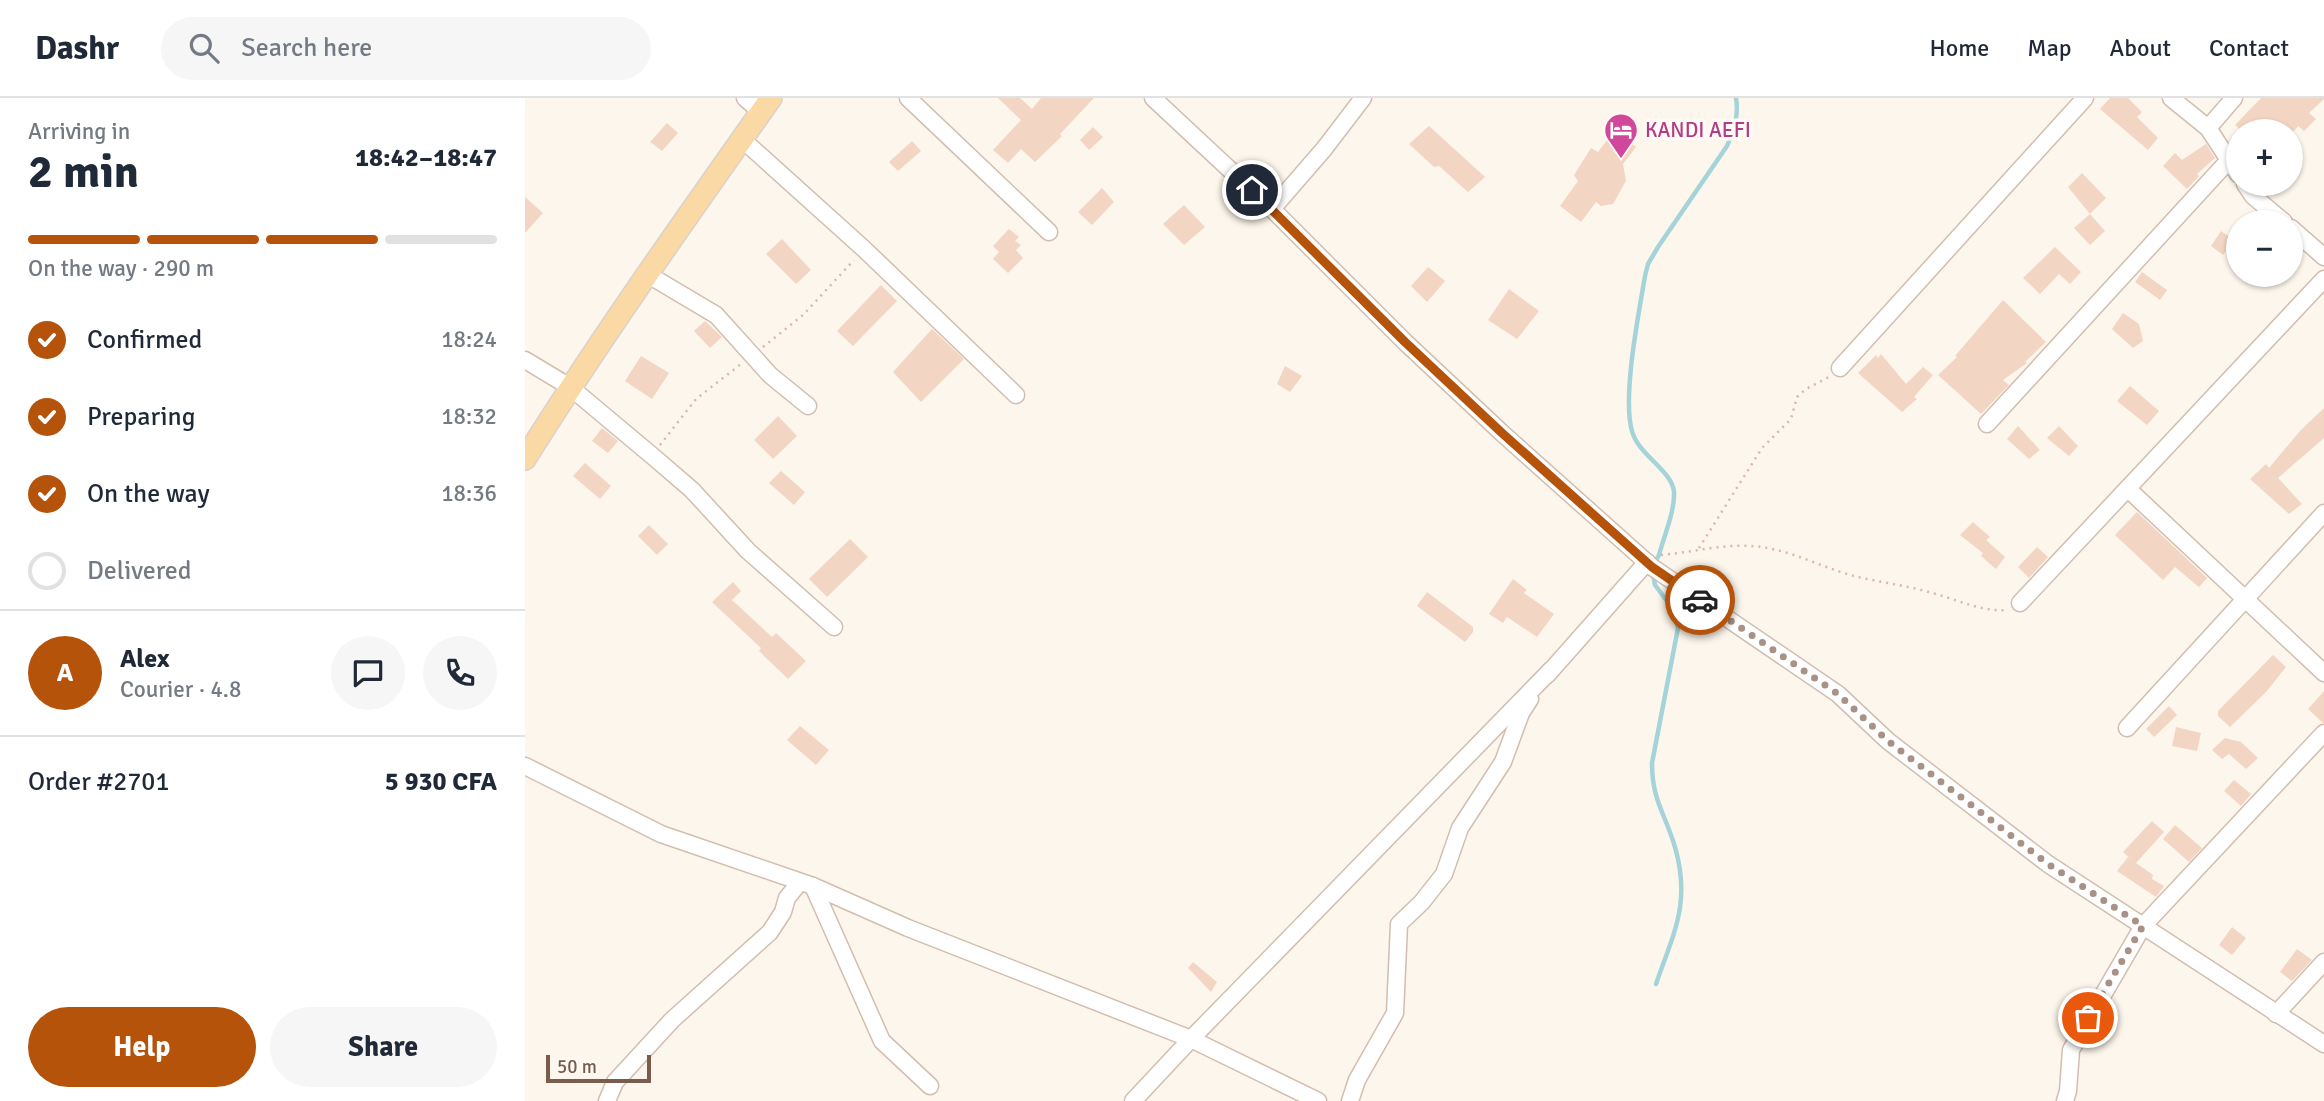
<!DOCTYPE html>
<html lang="en">
<head>
<meta charset="utf-8">
<style>
	body { margin:0; font-family:Signika,sans-serif; background:#f6f6f7; color:#1f2937; height:100vh; display:flex; flex-direction:column; font-size:26px; white-space:nowrap }
	* { box-sizing:border-box; margin:0 }
	p { font-size:23px; color:#747a83 }
	.icon { flex:none; width:38px; height:38px; fill:none; stroke:currentColor; stroke-width:2; stroke-linecap:round; stroke-linejoin:round }
	.map { position:relative; flex:1; overflow:hidden }
	.details { display:flex; flex-direction:column; background:#fff; width:525px }
	.details>* { flex:none }
	.buttons { position:absolute; left:1701px; top:21px; display:grid; gap:14px }
	.buttons a { display:grid; place-items:center; width:77px; height:77px; border-radius:50%; background:#fff; box-shadow:0 2px 5px #0004; font-size:35px }
	.scale { position:absolute; left:21px; bottom:18px; width:105px; box-sizing:border-box; padding-left:7px; border:4px solid #7a5c4d; border-top:0; font-size:19px; line-height:24px; white-space:nowrap; color:#7a5c4d; -webkit-text-stroke:5px #fffaf3; paint-order:stroke }
	.pin { position:absolute; display:grid; place-items:center; width:60px; height:60px; color:#fff; margin:-30px; border:4px solid #fff; border-radius:50%; box-shadow:0 2px 7px #0007 }
	.courier { position:absolute; display:grid; place-items:center; width:70px; height:70px; margin:-35px; border:5px solid #b45309; border-radius:50%; background:#fff; color:#222; box-shadow:0 2px 9px #0007 }
	.head em { font-style:normal; font-weight:700 }
	.head div { display:flex; flex-direction:column-reverse }
	.head { display:flex; align-items:center; justify-content:space-between; height:119px; padding:0 28px }
	h1 { font-size:46px; font-weight:700; line-height:52px }
	.bar { display:grid; grid-template-columns:repeat(4,1fr); gap:10px 7px; align-content:center; height:84px; padding:0 28px }
	.bar i { height:9px; border-radius:5px; background:#e0e1e3 }
	.bar .active { background:#b45309 }
	.bar p { grid-column:span 4 }
	.line { display:flex; align-items:center; gap:18px; padding:0 28px; border-top:2px solid #e0e1e3 }
	.line div { flex:1 }
	.round { display:grid; place-items:center; flex:none; width:74px; height:74px; border-radius:37px; background:#f6f6f7 }
	ol { padding:0 28px; list-style:none }
	li { display:flex; align-items:center; gap:21px; height:77px }
	li p { margin-inline-start:auto }
	li .icon { padding:7px; border-radius:50%; background:#b45309; color:#fff; stroke-width:4 }
	li:last-child { color:#747a83 }
	li i { width:38px; height:38px; border:4px solid #e0e1e3; border-radius:50% }
	.action { display:flex; gap:14px; margin-top:auto; padding:14px 28px }
	.action a { flex:1; height:80px; border-radius:42px; background:#b45309; color:#fff; font-size:28px; font-weight:700; line-height:80px; text-align:center }
	.action a+a { background:#f6f6f7; color:#1f2937 }
	header { display:flex; align-items:center; gap:42px; box-sizing:border-box; height:98px; padding:0 35px; background:#fff; border-bottom:2px solid #e0e1e3 }
	header strong { font-size:33px }
	nav { display:flex; gap:38px; margin-inline-start:auto; font-size:24px }
	.search { width:490px; height:63px; background:#f6f6f7; display:flex; align-items:center; gap:18px; box-sizing:border-box; padding:0 24px; border-radius:38px; color:#747a83; font-size:26px }
	main { display:flex; flex:1; min-height:0 }
	.map>svg:first-child { display:block }
</style>
</head>
<body>
<header>
<strong>Dashr</strong>
<div class="search"><svg class="icon" aria-label="search" viewBox="0 0 24 24"><circle cx="10" cy="10" r="6"/><path d="M15 15l6 6"/></svg>Search here</div>
<nav><a>Home</a><a>Map</a><a>About</a><a>Contact</a></nav>
</header>
<main>
<section class="details">
<div class="head"><div><h1>2 min</h1><p>Arriving in</p></div><em>18:42–18:47</em></div>
<div class="bar"><i class="active"></i><i class="active"></i><i class="active"></i><i></i><p>On the way · 290 m</p></div>
<ol>
<li><svg class="icon" aria-label="check" viewBox="0 0 24 24"><path d="M5 12l5 5 9-10"/></svg>Confirmed<p>18:24</p></li>
<li><svg class="icon" aria-label="check" viewBox="0 0 24 24"><path d="M5 12l5 5 9-10"/></svg>Preparing<p>18:32</p></li>
<li><svg class="icon" aria-label="check" viewBox="0 0 24 24"><path d="M5 12l5 5 9-10"/></svg>On the way<p>18:36</p></li>
<li><i></i>Delivered</li>
</ol>
<div class="line" style="height:126px"><b class="round" style="background:#b45309;color:#fff">A</b><div><b>Alex</b><p>Courier · 4.8</p></div><a class="round"><svg class="icon" aria-label="chat" viewBox="0 0 24 24"><path d="M4 5h16v11H9l-5 4z"/></svg></a><a class="round"><svg class="icon" aria-label="phone" viewBox="0 0 24 24"><path d="M5 4h4l2 5-3 2q2 4 5 5l2-3 5 2v4C11 20 4 13 5 4z"/></svg></a></div>
<div class="line" style="height:91px"><div>Order #2701</div><b>5 930 CFA</b></div>
<div class="action"><a>Help</a><a>Share</a></div>
</section>
<div class="map">
<svg width="1799" height="1003" viewBox="0 0 1799 1003">
	<rect width="100%" height="100%" fill="#fdf6ec"/>
	<g fill="none" stroke-linecap="round" stroke-linejoin="round">
		<!-- stream -->
		<g stroke="#a5d3da" stroke-width="4.5">
			<path d="M1130,464L1134,457C1139,438 1150,413 1149,394C1147,372 1113,357 1107,333C1097,299 1114,214 1120,178L1123,166L1133,149L1202,48C1209,32 1214,17 1211,0"/>
			<path d="M1128,476L1130,487L1150,514L1153,530L1127,665C1127,703 1140,715 1150,749C1166,805 1149,834 1131,886"/>
		</g>
	</g>
	<!-- building -->
	<g fill="#f3d5c3">
		<polygon points="473,0 495,0 507,11 516,0 569,0 535,36 537,38 510,64 496,51 483,65 468,52 496,22"/>
		<polygon points="1585,0 1603,0 1617,14 1612,19 1633,40 1623,52 1575,11"/>
		<polygon points="1736,0 1799,0 1799,1 1784,15 1791,21 1779,33 1773,28 1769,33 1717,33 1710,27"/>
		<polygon points="142,25 153,35 137,53 125,44"/>
		<polygon points="904,28 960,79 943,94 914,68 909,69 884,46"/>
		<polygon points="568,29 578,39 564,52 555,42"/>
		<polygon points="1089,33 1111,49 1098,66 1101,83 1088,106 1076,108 1071,104 1056,124 1035,108 1053,83 1049,77 1066,50 1073,54"/>
		<polygon points="387,43 396,53 373,73 364,64"/>
		<polygon points="1681,46 1690,60 1672,76 1674,78 1662,91 1638,68 1650,55 1657,62"/>
		<polygon points="1557,75 1581,100 1565,116 1543,89"/>
		<polygon points="577,90 589,104 567,127 553,114"/>
		<polygon points="0,99 18,115 0,135"/>
		<polygon points="659,107 680,129 659,147 638,126"/>
		<polygon points="1565,116 1580,133 1565,147 1549,130"/>
		<polygon points="484,131 494,139 490,143 496,147 491,152 498,160 483,175 468,161 474,154 468,148"/>
		<polygon points="1696,133 1709,142 1698,157 1686,148"/>
		<polygon points="257,141 286,172 271,186 241,156"/>
		<polygon points="1530,149 1556,174 1545,186 1534,176 1515,196 1498,180"/>
		<polygon points="903,169 920,183 902,204 886,188"/>
		<polygon points="1617,174 1642,192 1635,202 1610,184"/>
		<polygon points="356,187 372,203 328,248 312,233"/>
		<polygon points="984,191 1014,213 992,241 963,222"/>
		<polygon points="1478,202 1521,244 1500,264 1502,265 1478,282 1484,287 1456,316 1413,277 1432,259 1430,258"/>
		<polygon points="1598,215 1614,226 1618,243 1608,250 1587,231"/>
		<polygon points="180,223 197,239 185,250 169,233"/>
		<polygon points="407,231 439,261 396,304 368,274"/>
		<polygon points="1356,256 1381,286 1398,269 1408,277 1389,299 1392,301 1377,314 1333,275 1351,257 1353,260"/>
		<polygon points="116,258 144,275 127,301 100,283"/>
		<polygon points="760,268 777,278 765,294 752,286"/>
		<polygon points="1605,288 1634,313 1622,327 1592,303"/>
		<polygon points="1799,310 1799,340 1753,380 1777,406 1764,416 1725,381 1741,366 1744,370 1775,333"/>
		<polygon points="253,318 272,338 248,361 229,342"/>
		<polygon points="1493,328 1515,352 1504,361 1482,341"/>
		<polygon points="1534,328 1553,348 1544,358 1522,340"/>
		<polygon points="77,330 93,343 83,355 67,343"/>
		<polygon points="60,365 86,388 75,401 48,378"/>
		<polygon points="256,373 280,394 269,407 244,385"/>
		<polygon points="1612,414 1682,480 1674,489 1650,469 1638,482 1590,437"/>
		<polygon points="1448,424 1465,439 1461,442 1480,459 1471,471 1456,458 1458,455 1435,437"/>
		<polygon points="124,427 143,446 132,457 113,438"/>
		<polygon points="325,441 343,459 302,499 284,481"/>
		<polygon points="1512,449 1523,459 1504,480 1493,469"/>
		<polygon points="988,481 1002,492 999,495 1029,516 1012,539 982,519 978,525 964,516"/>
		<polygon points="208,484 216,493 207,502 247,539 251,535 281,563 263,581 234,553 236,550 187,504"/>
		<polygon points="902,494 948,529 948,534 940,544 892,508"/>
		<polygon points="1748,557 1761,569 1741,594 1705,629 1693,618 1693,613"/>
		<polygon points="1799,593 1799,625 1798,625 1783,611"/>
		<polygon points="1644,608 1652,617 1629,639 1621,631"/>
		<polygon points="275,628 304,652 291,667 262,642"/>
		<polygon points="1651,629 1676,635 1672,653 1647,648"/>
		<polygon points="1700,640 1716,644 1733,660 1721,671 1704,656 1697,661 1687,652"/>
		<polygon points="1709,682 1726,696 1716,708 1699,693"/>
		<polygon points="1627,723 1639,734 1611,765 1628,777 1627,781 1639,788 1631,799 1592,773 1603,759 1607,762 1598,754"/>
		<polygon points="1650,727 1677,750 1664,764 1638,741"/>
		<polygon points="1707,829 1721,840 1707,857 1694,847"/>
		<polygon points="1772,851 1787,862 1767,883 1755,874"/>
		<polygon points="668,864 692,884 686,894 663,870"/>
	</g>
	<g fill="none" stroke-linecap="round" stroke-linejoin="round">
		<!-- minor casing -->
		<g stroke="#d1beb0" stroke-width="19">
			<g id="minor">
				<polyline points="220,0 236,14"/>
				<polyline points="383,0 524,134"/>
				<polyline points="628,0 747,111 880,244 977,335 1127,469 1313,596 1363,643 1523,766 1799,946"/>
				<polyline points="1646,0 1683,30 1713,76"/>
				<polyline points="1683,30 1709,0"/>
				<polyline points="218,42 339,151 491,297"/>
				<polyline points="1720,86 1728,98 1759,124"/>
				<polyline points="747,111 799,51 838,0"/>
				<polyline points="1766,130 1799,159"/>
				<polyline points="122,176 191,217 245,277 283,308"/>
				<polyline points="0,262 45,289 131,361 167,392 223,453 309,529"/>
				<polyline points="1315,270 1560,0"/>
				<polyline points="1462,326 1705,61"/>
				<polyline points="1603,391 1799,575"/>
				<polyline points="1495,505 1799,181"/>
				<polyline points="1022,577 1122,464"/>
				<polyline points="1602,630 1799,415"/>
				<polyline points="0,668 136,736 288,788 383,830 666,941 1027,571"/>
				<polyline points="288,788 357,943 405,988"/>
				<polyline points="1751,916 1799,864"/>
				<polyline points="82,1003 90,984 147,922 245,834 258,814 262,800 275,784"/>
				<polyline points="608,1003 666,941 793,1003"/>
				<polyline points="825,1003 832,982 870,915 874,826 897,804 919,776 935,730 978,664 996,615 1005,601"/>
				<polyline points="1540,1003 1543,993 1546,952 1618,828 1799,635"/>
			</g>
		</g>
		<!-- major casing -->
		<g stroke="#dad1cd" stroke-width="24">
			<path id="major" d="M0,361C77,238 162,119 246,0"/>
		</g>
		<!-- path -->
		<g stroke="#d9b8a5" stroke-width="2.5" stroke-dasharray="2 5" stroke-linecap="butt">
			<polyline points="238,249 278,217 329,162"/>
			<polyline points="135,347 171,301 216,266"/>
			<polyline points="1174,450 1237,350 1266,321 1272,299 1281,291 1304,279"/>
			<path d="M1136,457C1173,454 1209,442 1247,451C1276,457 1304,472 1333,479C1359,485 1385,488 1411,496C1435,503 1458,514 1483,512"/>
		</g>
		<!-- minor -->
		<use href="#minor" stroke="#fff" stroke-width="16"/>
		<!-- major -->
		<use href="#major" stroke="#fbd9a5" stroke-width="21"/>
	</g>
	<g fill="none" stroke-linecap="round" stroke-linejoin="round">
		<!-- done -->
		<polyline stroke="#a89285" stroke-width="7" stroke-dasharray="0 12.6" points="1175,502 1313,596 1363,643 1523,766 1618,828 1563,920"/>
		<!-- route -->
		<polyline stroke="#b45309" stroke-width="9" points="727,92 880,244 977,335 1127,469 1175,502"/>
	</g>
	<!-- icons -->
	<defs>
		<g id="hotel-pin" transform="scale(1.75)"><path d="M0 17L-7.5 6A9.5 9.5 0 1 1 7.5 6Z" fill="#d1479c" stroke="#fffaf3"/><path d="M-6-4.5h1.5V1H6V5H4.5V3h-9V5H-6ZM-4 0a1.8 1.8 0 1 1 3.6 0ZM.5 0V-2.5h3Q6-2.5 6 0Z" fill="#fff"/></g>
	</defs>
	<g fill-rule="evenodd">
		<use href="#hotel-pin" x="1096" y="32"/>
	</g>
	<g text-anchor="middle" stroke-width="7" stroke-linejoin="round" paint-order="stroke">
		<!-- hotel labels -->
		<g font-size="21" fill="#b23c85" stroke="#fffaf3" text-anchor="start">
			<text x="1120" y="39">KANDI AEFI</text>
		</g>
	</g>
</svg>
<div class="buttons">
<a>+</a>
<a>−</a>
</div>
<div class="scale">50 m</div>
<div class="pin" style="left:1563px;top:920px;background:#ea580c"><svg class="icon" aria-label="bag" viewBox="0 0 24 24"><path d="M5 8h14l-1 12H6zM9 8a3 3 0 0 1 6 0"/></svg></div>
<div class="pin" style="left:727px;top:92px;background:#1f2937"><svg class="icon" aria-label="home" viewBox="0 0 24 24"><path d="M3 11l9-7 9 7M6 9v11h12V9"/></svg></div>
<div class="courier" style="left:1175px;top:502px"><svg class="icon" aria-label="car" viewBox="0 0 24 24"><path d="M5 17H2v-5l4-1 3-4h7l3 4 3 1v5h-3M9 17h6M6 11h13"/><circle cx="7" cy="17" r="2"/><circle cx="17" cy="17" r="2"/></svg></div>
</div>
</main>
</body>
</html>
